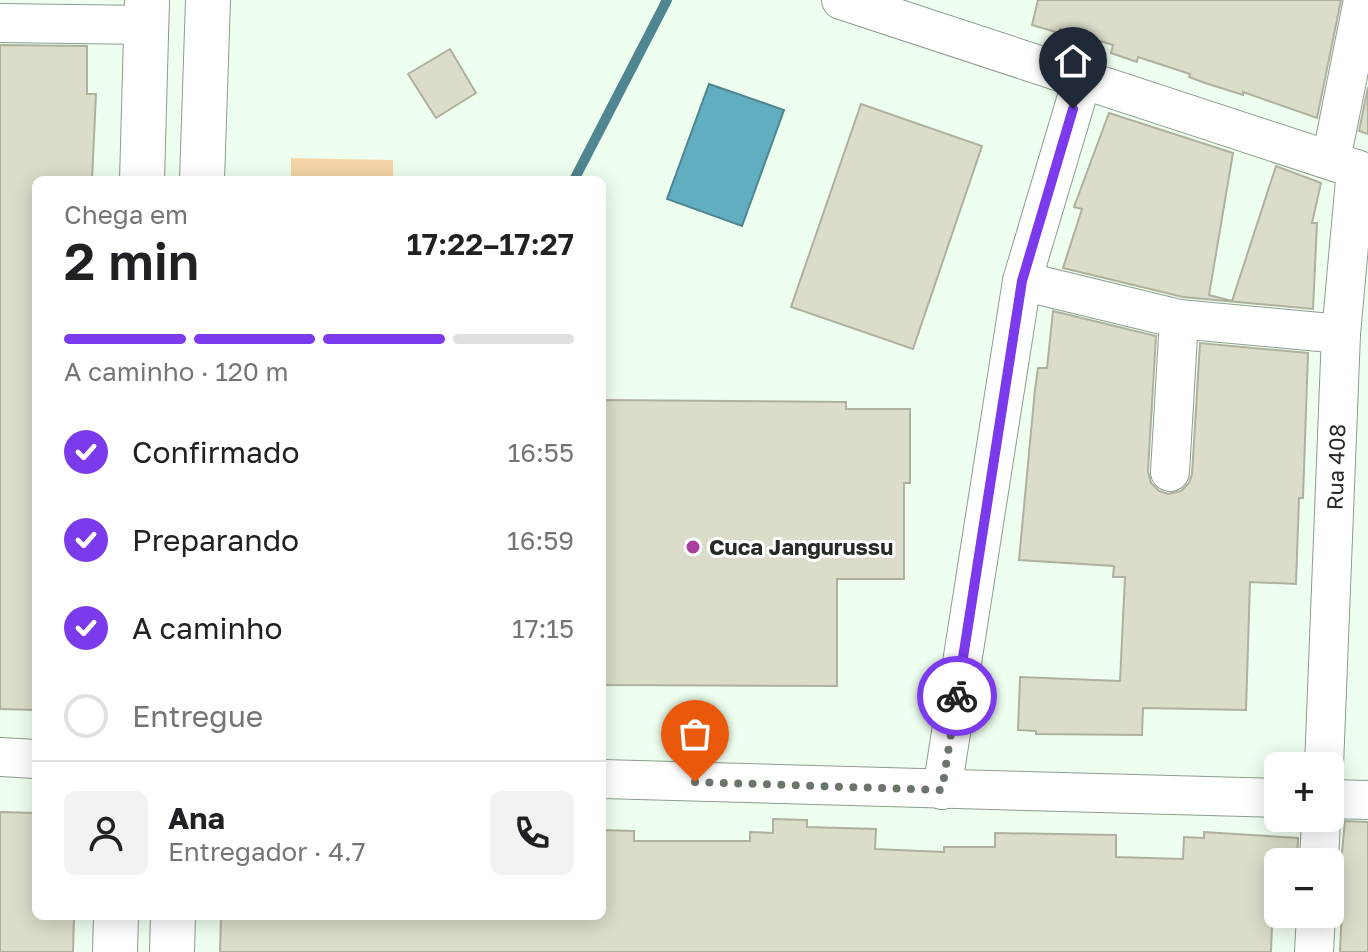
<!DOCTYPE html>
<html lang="pt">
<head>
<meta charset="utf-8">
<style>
	body { margin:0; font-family:"Golos Text",sans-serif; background:#f2f2f2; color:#202124; height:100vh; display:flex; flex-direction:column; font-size:30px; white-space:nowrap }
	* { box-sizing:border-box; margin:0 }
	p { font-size:26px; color:#757577 }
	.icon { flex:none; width:44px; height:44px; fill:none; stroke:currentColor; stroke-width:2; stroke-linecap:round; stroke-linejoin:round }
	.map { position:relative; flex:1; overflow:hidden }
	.drawer { position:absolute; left:32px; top:176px; width:574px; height:744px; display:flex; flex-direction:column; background:#fff; border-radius:12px; box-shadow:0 4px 20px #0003 }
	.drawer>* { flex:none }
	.fabs { position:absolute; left:1264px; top:752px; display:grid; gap:16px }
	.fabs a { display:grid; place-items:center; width:80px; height:80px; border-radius:12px; background:#fff; box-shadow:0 4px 20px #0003; font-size:40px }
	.pin { position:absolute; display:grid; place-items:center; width:68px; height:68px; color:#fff; margin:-82px -34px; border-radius:50% 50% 50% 0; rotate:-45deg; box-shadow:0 0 8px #0007 }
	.pin .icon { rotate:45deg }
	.courier { position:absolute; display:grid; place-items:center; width:80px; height:80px; margin:-40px; border:6px solid #7c3aed; border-radius:50%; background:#fff; color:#222; box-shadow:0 2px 10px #0007 }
	.summary em { font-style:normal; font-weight:600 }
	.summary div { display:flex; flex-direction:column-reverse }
	.summary { display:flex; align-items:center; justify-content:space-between; height:136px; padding:0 32px }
	h1 { font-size:52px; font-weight:600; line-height:60px }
	.bar { display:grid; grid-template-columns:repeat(4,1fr); gap:12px 8px; align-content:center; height:96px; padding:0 32px }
	.bar i { height:10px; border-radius:6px; background:#e0e0e0 }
	.bar .active { background:#7c3aed }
	.bar p { grid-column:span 4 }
	.line { display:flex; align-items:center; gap:20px; padding:0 32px; border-top:2px solid #e0e0e0 }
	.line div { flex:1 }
	.round { display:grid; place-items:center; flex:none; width:84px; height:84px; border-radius:12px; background:#f2f2f2 }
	ol { padding:0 32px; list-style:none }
	li { display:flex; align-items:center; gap:24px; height:88px }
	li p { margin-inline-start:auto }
	li .icon { padding:8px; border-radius:50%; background:#7c3aed; color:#fff; stroke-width:4 }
	li:last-child { color:#757577 }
	li i { width:44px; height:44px; border:4px solid #e0e0e0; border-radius:50% }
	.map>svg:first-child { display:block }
</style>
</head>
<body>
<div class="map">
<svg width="1368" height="952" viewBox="0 0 1368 952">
	<rect width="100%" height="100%" fill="#efffef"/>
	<!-- green -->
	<polygon fill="#f6d6a8" points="291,158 393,160 393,180 291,180"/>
	<!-- water -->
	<polygon fill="#61aec1" stroke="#4f8692" stroke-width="2" points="709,84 784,110 742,226 667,199"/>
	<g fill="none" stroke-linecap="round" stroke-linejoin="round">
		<!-- stream -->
		<polyline stroke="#4f8692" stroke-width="10" points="574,180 667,0"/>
	</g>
	<!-- building -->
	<g fill="#dbdcc9" stroke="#afb09e" stroke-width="2">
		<polygon points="1038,0 1341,0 1317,118 1243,92 1243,95 1205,83 1189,77 1190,74 1138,57 1137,62 1111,53 1113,45 1060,29 1059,33 1032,25"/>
		<polygon points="0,45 87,46 87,94 96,94 92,180 36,180 36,710 0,709"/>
		<polygon points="450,49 476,93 436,118 408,74"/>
		<polygon points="1368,87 1368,134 1359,131"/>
		<polygon points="861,104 982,146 913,349 791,307"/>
		<polygon points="1109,113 1233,153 1209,295 1232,301 1276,166 1321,183 1312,223 1317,223 1313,309 1183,297 1063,268 1082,209 1074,207"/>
		<polygon points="1053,311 1156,336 1148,471 1151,483 1159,491 1168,494 1181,491 1189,483 1192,474 1200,343 1308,353 1303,498 1299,498 1296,584 1250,582 1246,710 1143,708 1142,735 1036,734 1036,731 1018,730 1020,677 1120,681 1125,577 1113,577 1114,566 1019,560 1035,389 1038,368 1047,368"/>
		<polygon points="602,400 846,402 846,409 910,409 910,483 904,483 904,579 837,579 837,686 602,685"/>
		<polygon points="0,812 36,813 36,916 74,916 73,952 0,952"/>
		<polygon points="773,819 807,820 807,827 876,829 875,849 944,852 944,847 995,847 995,833 1116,835 1116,857 1183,859 1184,837 1204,838 1204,832 1298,838 1297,862 1278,862 1278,926 1272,925 1271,952 220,952 221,916 602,916 602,830 634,831 634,841 750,841 750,832 773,833"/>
		<polygon points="1345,821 1368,822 1368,952 1340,952 1343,882 1337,881 1337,875 1341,863"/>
	</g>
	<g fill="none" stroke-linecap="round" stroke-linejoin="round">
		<!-- minor casing -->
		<g stroke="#8d9c8e" stroke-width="40">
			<g id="minor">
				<polyline points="841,0 1368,173"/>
				<polyline points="0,23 146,25"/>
				<polyline points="1082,80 1022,281 1179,319 1341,334"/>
				<polyline points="1331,160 1363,0"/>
				<polyline points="1170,472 1179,319"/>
				<polyline points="0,757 36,759"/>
				<polyline points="1324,766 1341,334 1356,169"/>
				<polyline points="602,779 1278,798"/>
				<polyline points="942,790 1022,281"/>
				<polyline points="1330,799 1368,800"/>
				<polyline points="1319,862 1321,818"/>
				<polyline points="1314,952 1316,914"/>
			</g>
		</g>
		<!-- major casing -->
		<g stroke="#8d9c8e" stroke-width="46">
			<g id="major">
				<polyline points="142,180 147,0"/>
				<polyline points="202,180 208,0"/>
				<polyline points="115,952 116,916"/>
				<polyline points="172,952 173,916"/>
			</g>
		</g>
		<!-- minor -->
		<use href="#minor" stroke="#fff" stroke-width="38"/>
		<!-- major -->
		<use href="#major" stroke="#fff" stroke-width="44"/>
	</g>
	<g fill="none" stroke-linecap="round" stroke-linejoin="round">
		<!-- done -->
		<polyline stroke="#6c756c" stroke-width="8" stroke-dasharray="0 14.4" points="695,782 942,790 957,696"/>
		<!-- route -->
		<polyline stroke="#7c3aed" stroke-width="10" points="957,696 1022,281 1073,109"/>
	</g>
	<!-- markers -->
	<circle fill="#aa3e9f" stroke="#fff" stroke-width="3" cx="693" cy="547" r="8"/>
	<g text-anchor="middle" stroke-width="6" stroke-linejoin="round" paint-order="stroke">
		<!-- street labels -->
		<g font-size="22" fill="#252a25" stroke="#fff">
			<text transform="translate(1336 467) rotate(-88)" y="8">Rua 408</text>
		</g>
		<!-- poi labels -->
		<g font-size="22" font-weight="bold" fill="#252a25" stroke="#fff" text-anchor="start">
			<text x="709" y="555">Cuca Jangurussu</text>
		</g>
	</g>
</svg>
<div class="fabs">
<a>+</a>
<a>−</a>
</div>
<div class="pin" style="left:695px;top:782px;background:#ea580c"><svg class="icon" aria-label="bag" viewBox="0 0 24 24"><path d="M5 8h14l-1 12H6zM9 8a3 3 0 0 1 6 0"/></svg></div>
<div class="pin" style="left:1073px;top:109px;background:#1f2937"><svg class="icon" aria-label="home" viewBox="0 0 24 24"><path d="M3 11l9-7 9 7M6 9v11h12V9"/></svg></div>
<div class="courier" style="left:957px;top:696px"><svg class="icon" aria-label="bike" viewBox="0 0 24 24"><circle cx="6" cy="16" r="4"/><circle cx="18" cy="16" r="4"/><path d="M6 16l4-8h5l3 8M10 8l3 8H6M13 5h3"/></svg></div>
<section class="drawer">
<div class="summary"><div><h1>2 min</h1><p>Chega em</p></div><em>17:22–17:27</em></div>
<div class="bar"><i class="active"></i><i class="active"></i><i class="active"></i><i></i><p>A caminho · 120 m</p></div>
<ol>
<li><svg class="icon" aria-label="check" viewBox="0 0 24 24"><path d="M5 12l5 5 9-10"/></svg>Confirmado<p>16:55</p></li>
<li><svg class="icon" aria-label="check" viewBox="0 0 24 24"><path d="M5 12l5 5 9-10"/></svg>Preparando<p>16:59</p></li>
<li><svg class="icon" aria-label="check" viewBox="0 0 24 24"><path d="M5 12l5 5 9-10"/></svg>A caminho<p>17:15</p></li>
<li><i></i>Entregue</li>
</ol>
<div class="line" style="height:144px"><a class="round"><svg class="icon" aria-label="person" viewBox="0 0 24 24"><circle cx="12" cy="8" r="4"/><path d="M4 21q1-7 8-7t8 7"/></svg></a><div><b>Ana</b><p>Entregador · 4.7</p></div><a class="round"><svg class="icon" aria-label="phone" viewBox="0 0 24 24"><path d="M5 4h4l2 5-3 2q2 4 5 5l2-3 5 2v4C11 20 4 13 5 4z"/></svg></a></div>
</section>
</div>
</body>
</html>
